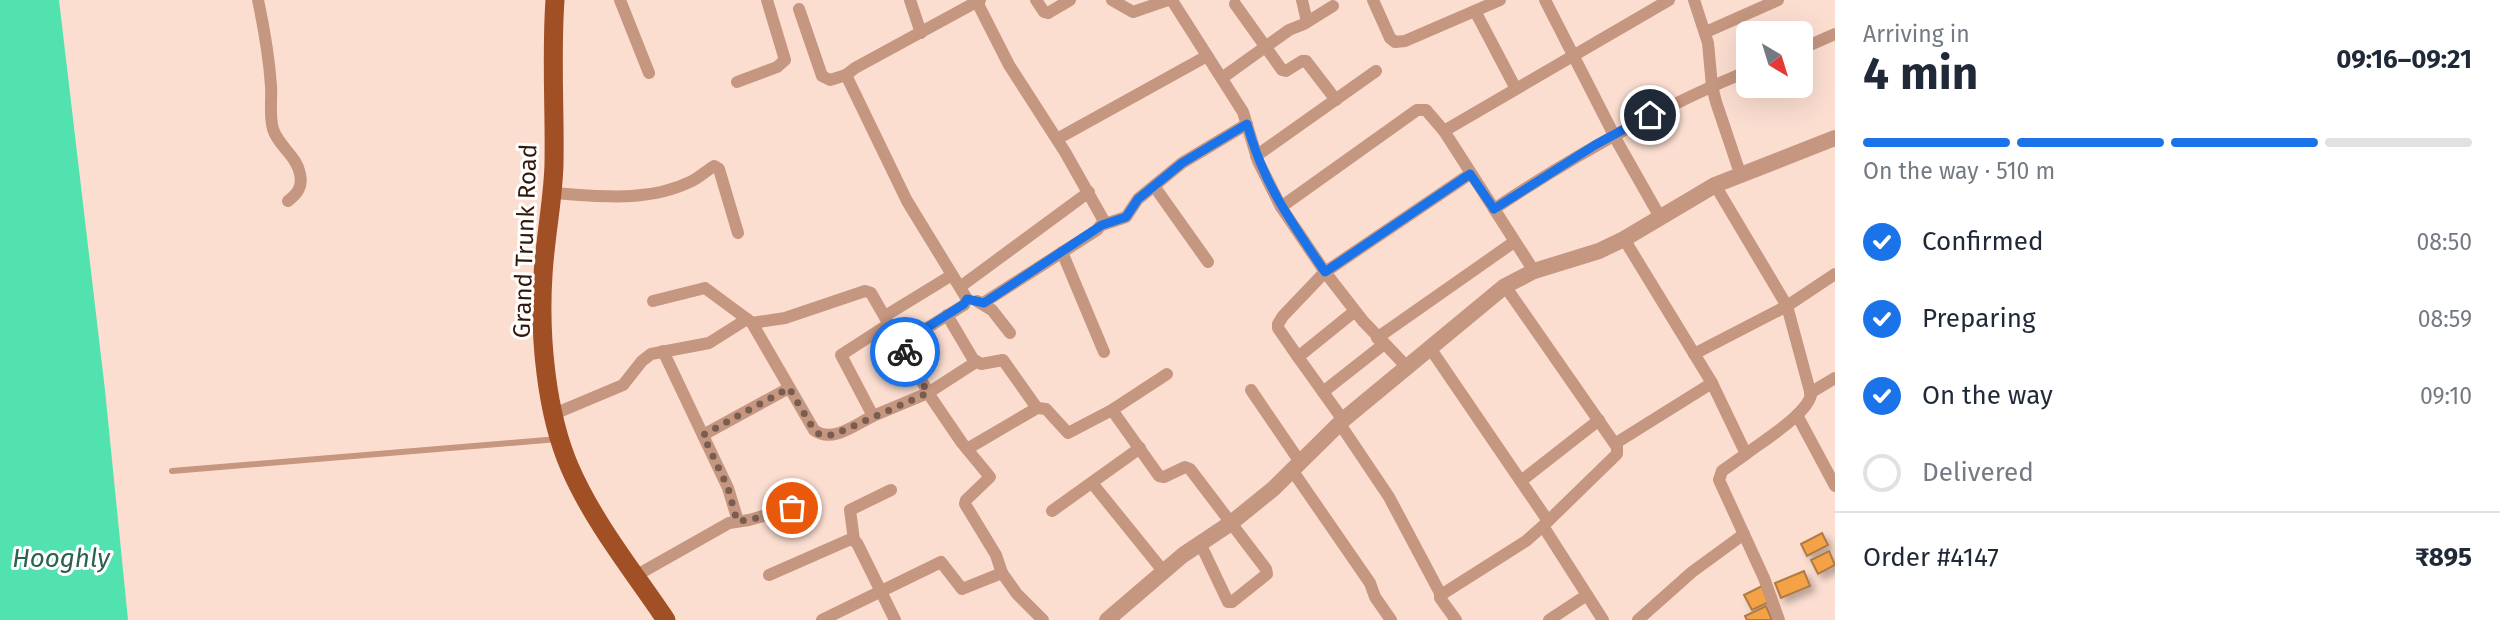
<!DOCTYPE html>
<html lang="en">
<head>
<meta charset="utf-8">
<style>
	body { margin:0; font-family:"Fira Sans",sans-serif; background:#f6f6f7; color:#1f2937; height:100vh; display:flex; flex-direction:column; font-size:26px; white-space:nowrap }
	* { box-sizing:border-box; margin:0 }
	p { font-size:23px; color:#747a83 }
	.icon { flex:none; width:38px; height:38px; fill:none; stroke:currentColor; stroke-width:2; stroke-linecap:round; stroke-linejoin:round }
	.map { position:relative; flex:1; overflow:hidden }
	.side { display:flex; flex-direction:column; background:#fff; width:665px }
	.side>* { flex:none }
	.needle { width:46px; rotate:142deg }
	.tools { position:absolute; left:1736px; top:21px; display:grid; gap:14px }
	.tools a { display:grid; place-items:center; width:77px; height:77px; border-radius:10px; background:#fff; box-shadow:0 7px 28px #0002; font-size:35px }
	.pin { position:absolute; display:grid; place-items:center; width:60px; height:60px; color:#fff; margin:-30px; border:4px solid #fff; border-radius:50%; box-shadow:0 2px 7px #0007 }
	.courier { position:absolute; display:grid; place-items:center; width:70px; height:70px; margin:-35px; border:5px solid #1a73e8; border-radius:50%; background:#fff; color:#222; box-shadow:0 2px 9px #0007 }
	.summary em { font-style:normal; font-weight:700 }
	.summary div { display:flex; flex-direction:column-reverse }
	.summary { display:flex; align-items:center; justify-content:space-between; height:119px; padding:0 28px }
	h1 { font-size:46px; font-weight:700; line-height:52px }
	.bar { display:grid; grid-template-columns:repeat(4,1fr); gap:10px 7px; align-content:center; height:84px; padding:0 28px }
	.bar i { height:9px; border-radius:5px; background:#e0e1e3 }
	.bar .current { background:#1a73e8 }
	.bar p { grid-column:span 4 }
	.line { display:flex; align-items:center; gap:18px; padding:0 28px; border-top:2px solid #e0e1e3 }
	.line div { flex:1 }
	ol { padding:0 28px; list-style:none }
	li { display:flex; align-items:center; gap:21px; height:77px }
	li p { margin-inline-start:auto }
	li .icon { padding:7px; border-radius:50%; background:#1a73e8; color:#fff; stroke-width:4 }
	li:last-child { color:#747a83 }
	li i { width:38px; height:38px; border:4px solid #e0e1e3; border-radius:50% }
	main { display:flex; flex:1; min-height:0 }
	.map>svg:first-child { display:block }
</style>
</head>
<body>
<main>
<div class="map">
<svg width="1835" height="620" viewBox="0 0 1835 620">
	<defs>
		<filter id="shadow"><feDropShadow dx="5" dy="5" stdDeviation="3.5" flood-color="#0004"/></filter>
	</defs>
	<rect width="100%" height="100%" fill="#fcded1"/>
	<!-- water -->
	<polygon fill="#52e2b0" points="0,0 59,0 105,390 128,620 0,620"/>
	<!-- building -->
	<g fill="#f4a244" stroke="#ad7a44" stroke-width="2" filter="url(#shadow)">
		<polygon points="1822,533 1828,545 1807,556 1801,544"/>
		<polygon points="1829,551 1835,565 1818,574 1811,560"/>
		<polygon points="1804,571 1810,586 1781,598 1775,583"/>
		<polygon points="1762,586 1769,602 1752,610 1744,595"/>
		<polygon points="1766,606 1772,620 1747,620 1745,616"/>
	</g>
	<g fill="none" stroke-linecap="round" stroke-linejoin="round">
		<!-- service -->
		<polyline stroke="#c59680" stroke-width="6" points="172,471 558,439"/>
		<!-- minor -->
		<g stroke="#c59680" stroke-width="12">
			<path d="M258,0C264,28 269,57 271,86C272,99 269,115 273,129C278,146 297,156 300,174C303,187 297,194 288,201"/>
			<polyline points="620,0 649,73"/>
			<polyline points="910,0 921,33"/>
			<polyline points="1036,0 1044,12 1048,13 1070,0"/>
			<polyline points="1112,0 1133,12 1168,0 1173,2 1243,112 1258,161 1281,207 1325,272 1363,321 1407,367"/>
			<polyline points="1302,0 1307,22"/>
			<polyline points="1373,0 1390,38 1395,42 1405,41 1500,0"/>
			<polyline points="1545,0 1618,143 1660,217"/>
			<polyline points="1694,0 1708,43 1712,86 1716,102 1741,176"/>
			<polyline points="977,2 1009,65 1065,152 1104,221 1097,230 983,303"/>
			<polyline points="1235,4 1282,70 1286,71 1302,61 1306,61 1336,100"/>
			<polyline points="799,9 822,76 830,80 846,75"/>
			<polyline points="1475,11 1516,89"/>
			<polyline points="1706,32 1778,0"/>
			<polyline points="1801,49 1835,34"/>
			<polyline points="1222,78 1289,30 1304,24 1333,6"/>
			<polyline points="737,82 777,67 785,60 767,0"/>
			<polyline points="1057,139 1207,56"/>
			<polyline points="1256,156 1376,71"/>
			<path d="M1715,185L1787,306L1811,395C1806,415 1763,441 1746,454"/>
			<polyline points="1154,186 1208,262"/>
			<path d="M553,193C599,196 648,203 692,181C700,177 706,171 714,166L719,169L738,233"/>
			<polyline points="1281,207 1417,110 1426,110 1444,131"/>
			<path d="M1494,209C1575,155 1658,108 1748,71"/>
			<polyline points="1102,225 1126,217 1138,199 1182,163 1247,124"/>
			<polyline points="1624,239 1712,383 1746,454 1722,471 1719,480 1764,578 1779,620"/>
			<polyline points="1062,252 1104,352"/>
			<polyline points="1534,271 1444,131 1669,0"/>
			<polyline points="1505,286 1617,447 1617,454 1543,526 1603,620"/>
			<polyline points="960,287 1089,192"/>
			<polyline points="653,301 705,288 747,319"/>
			<polyline points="977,301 992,310 1010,333"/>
			<polyline points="947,315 973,359 981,364 1003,360 1037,408"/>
			<polyline points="885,316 952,275"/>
			<polyline points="752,323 785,318 865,291 871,293 932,399 962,443 990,477 966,500 965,504 996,555 1002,573"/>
			<polyline points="889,324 841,355 873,416 928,393 976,362"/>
			<polyline points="1377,338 1514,242"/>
			<polyline points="901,344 964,305 967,299 907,201 846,75 855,68 980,0"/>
			<polyline points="1430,348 1548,521"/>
			<polyline points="663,351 728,488 738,521"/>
			<polyline points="1694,354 1787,306 1835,274"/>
			<polyline points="1298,357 1278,328 1278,324 1283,316 1325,272 1470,174"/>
			<polyline points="1251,390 1300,462"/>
			<polyline points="1323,392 1384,344"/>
			<polyline points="1810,393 1835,378"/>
			<polyline points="1112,410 1167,374"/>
			<path d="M554,414L623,385L642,361L651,354L709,343L747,319L752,323L814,430C832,444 856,424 873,416"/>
			<polyline points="1797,415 1835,486"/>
			<polyline points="1343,420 1298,357 1355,311"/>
			<polyline points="1340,424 1389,497 1440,593 1444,593 1526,541 1543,526"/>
			<polyline points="703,435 789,388"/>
			<polyline points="1616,443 1712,383"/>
			<polyline points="967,449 1037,408 1046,409 1068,433 1112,410 1159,476 1164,477 1185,467 1190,469 1266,569 1267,574 1232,602 1228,602 1200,543"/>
			<polyline points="1292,470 1370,583 1375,597 1391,620"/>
			<polyline points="1521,481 1599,420"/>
			<polyline points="1092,483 1164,572"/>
			<polyline points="1052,511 1140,448"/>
			<polyline points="854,540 850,510 891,490"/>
			<polyline points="637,575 729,523 749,520 813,502"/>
			<polyline points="769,575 851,539 857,543 895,620"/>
			<polyline points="1440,593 1440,598 1456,620"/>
			<polyline points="822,620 941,562 962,589 1002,573 1017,594 1043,620"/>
			<polyline points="1549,620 1587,595"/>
			<polyline points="1638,620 1692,572 1744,534"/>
		</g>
		<!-- tertiary -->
		<polyline stroke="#c59680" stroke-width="16" points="1107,620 1183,555 1231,523 1273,489 1343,420 1505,286 1534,271 1599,251 1624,239 1715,185 1835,138"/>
		<!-- primary -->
		<path stroke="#a14f24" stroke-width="19" d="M555,0C551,55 555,109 554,164C553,201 545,238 543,275C539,335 546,413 570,468C594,523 633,571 666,620"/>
	</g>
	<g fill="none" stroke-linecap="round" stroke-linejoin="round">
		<!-- done -->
		<polyline stroke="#795d50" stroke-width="7" stroke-dasharray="0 12.6" points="792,508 749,520 737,521 728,488 703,435 789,388 814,430 820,435 833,435 928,393 905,352"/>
		<!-- route -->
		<path stroke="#1a73e8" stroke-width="9" d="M905,352L901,344L964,304L967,299L984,303L1102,225L1126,217L1138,199L1182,163L1247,124C1264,185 1290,220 1325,272L1470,174L1494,209L1595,145L1650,115"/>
	</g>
	<g text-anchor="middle" stroke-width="6" stroke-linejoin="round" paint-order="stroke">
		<!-- street labels -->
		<g font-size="24" fill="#32170a" stroke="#fff">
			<text transform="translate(525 241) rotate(-88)" y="8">Grand Trunk Road</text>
		</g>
		<!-- water labels -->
		<g font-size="26" font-style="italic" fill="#2a624d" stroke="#fff">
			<text x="61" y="567">Hooghly</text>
		</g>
	</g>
</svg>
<div class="tools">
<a><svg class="needle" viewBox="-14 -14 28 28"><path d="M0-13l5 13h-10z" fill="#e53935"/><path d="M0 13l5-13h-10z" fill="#747a83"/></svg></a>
</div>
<div class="pin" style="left:792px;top:508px;background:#ea580c"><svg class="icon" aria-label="bag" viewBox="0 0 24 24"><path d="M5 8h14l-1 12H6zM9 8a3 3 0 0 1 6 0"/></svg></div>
<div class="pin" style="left:1650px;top:115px;background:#1f2937"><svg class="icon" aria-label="home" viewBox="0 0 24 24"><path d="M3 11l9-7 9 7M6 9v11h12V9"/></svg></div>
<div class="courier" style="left:905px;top:352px"><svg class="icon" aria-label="bike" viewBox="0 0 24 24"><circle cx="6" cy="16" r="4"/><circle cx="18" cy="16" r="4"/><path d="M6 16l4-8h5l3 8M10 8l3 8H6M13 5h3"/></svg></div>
</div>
<section class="side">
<div class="summary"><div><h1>4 min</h1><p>Arriving in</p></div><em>09:16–09:21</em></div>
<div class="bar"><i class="current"></i><i class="current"></i><i class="current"></i><i></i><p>On the way · 510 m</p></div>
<ol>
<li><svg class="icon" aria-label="check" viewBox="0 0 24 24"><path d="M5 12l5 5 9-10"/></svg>Confirmed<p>08:50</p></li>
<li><svg class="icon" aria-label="check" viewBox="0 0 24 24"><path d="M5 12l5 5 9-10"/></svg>Preparing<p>08:59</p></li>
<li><svg class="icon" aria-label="check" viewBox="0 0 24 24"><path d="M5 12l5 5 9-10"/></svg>On the way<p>09:10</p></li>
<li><i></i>Delivered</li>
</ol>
<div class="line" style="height:91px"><div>Order #4147</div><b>₹895</b></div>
</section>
</main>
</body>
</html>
